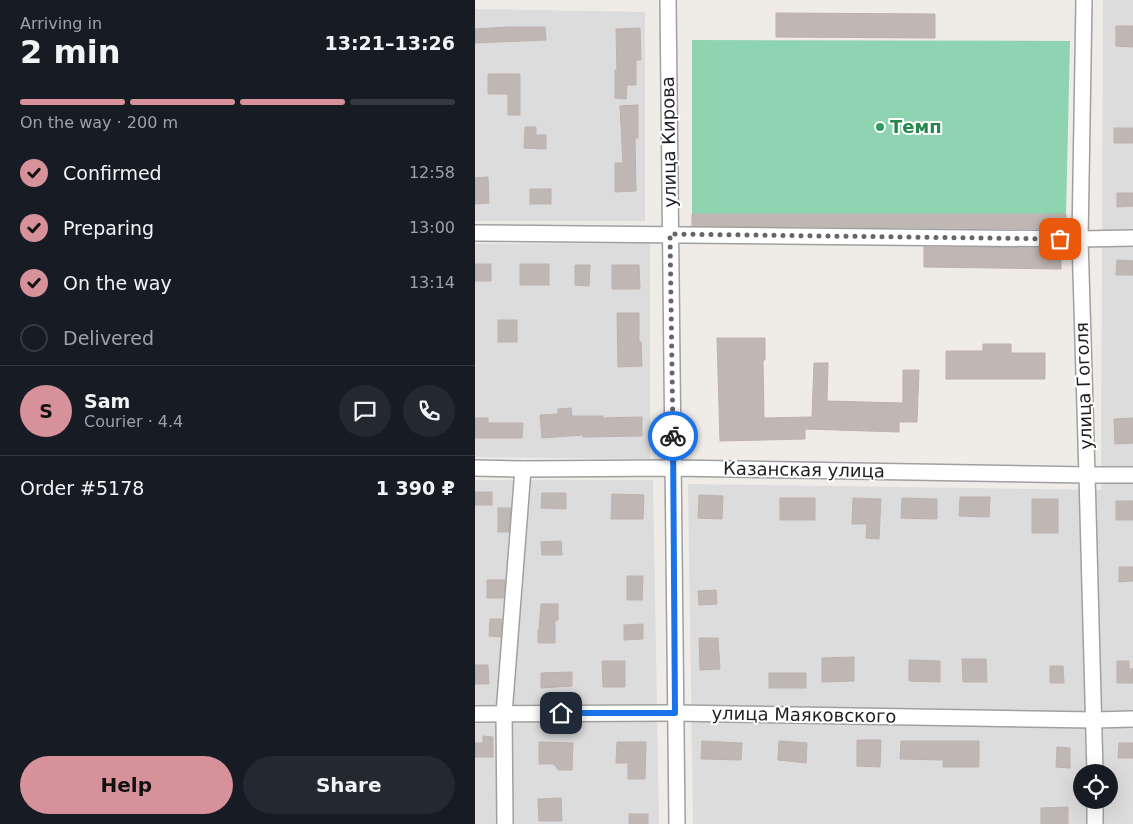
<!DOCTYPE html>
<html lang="en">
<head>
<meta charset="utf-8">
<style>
	body { margin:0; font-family:"DejaVu Sans",sans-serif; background:#242831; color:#f1f3f6; height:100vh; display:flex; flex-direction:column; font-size:19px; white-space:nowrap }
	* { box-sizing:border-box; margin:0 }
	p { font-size:16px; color:#9ea1a6 }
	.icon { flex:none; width:28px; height:28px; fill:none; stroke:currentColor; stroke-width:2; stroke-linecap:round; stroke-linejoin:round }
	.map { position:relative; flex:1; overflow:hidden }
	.sheet { display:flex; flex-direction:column; background:#171b24; width:475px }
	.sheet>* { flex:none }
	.buttons { position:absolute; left:598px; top:764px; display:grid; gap:10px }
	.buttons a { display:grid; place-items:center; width:45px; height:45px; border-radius:50%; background:#171b24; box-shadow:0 5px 20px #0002; font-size:25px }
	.pin { position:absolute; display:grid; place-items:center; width:42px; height:42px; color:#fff; margin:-21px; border-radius:10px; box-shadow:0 2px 8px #0006 }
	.courier { position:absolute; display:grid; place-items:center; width:50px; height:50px; margin:-25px; border:4px solid #1a73e8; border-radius:50%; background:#fff; color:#222; box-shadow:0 1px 6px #0007 }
	.summary em { font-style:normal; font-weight:800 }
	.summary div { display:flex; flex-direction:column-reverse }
	.summary { display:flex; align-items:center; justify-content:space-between; height:85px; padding:0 20px }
	h1 { font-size:32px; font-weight:800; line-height:38px }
	.bar { display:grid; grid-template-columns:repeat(4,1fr); gap:8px 5px; align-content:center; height:60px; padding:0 20px }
	.bar i { height:6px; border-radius:4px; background:#363941 }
	.bar .active { background:#d6919b }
	.bar p { grid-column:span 4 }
	.line { display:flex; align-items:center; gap:12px; padding:0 20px; border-top:1px solid #363941 }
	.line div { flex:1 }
	.round { display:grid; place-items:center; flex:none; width:52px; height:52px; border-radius:26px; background:#242831 }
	ol { padding:0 20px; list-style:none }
	li { display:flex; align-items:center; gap:15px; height:55px }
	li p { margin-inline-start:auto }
	li .icon { padding:5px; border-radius:50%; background:#d6919b; color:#111; stroke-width:4 }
	li:last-child { color:#9ea1a6 }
	li i { width:28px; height:28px; border:2px solid #363941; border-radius:50% }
	.button { display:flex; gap:10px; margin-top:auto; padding:10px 20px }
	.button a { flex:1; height:58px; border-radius:30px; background:#d6919b; color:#111; font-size:20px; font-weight:800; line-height:58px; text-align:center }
	.button a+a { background:#242831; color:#f1f3f6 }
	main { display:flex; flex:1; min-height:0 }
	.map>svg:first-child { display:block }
</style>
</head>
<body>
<main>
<section class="sheet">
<div class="summary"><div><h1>2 min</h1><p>Arriving in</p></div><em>13:21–13:26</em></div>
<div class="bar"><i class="active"></i><i class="active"></i><i class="active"></i><i></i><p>On the way · 200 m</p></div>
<ol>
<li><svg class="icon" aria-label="check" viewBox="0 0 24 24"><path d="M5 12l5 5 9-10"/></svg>Confirmed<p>12:58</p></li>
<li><svg class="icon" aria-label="check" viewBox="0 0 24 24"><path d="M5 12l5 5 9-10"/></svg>Preparing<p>13:00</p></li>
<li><svg class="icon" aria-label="check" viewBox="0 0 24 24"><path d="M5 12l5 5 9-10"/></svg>On the way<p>13:14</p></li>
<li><i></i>Delivered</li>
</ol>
<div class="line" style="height:90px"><b class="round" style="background:#d6919b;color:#111">S</b><div><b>Sam</b><p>Courier · 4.4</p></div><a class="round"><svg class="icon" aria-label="chat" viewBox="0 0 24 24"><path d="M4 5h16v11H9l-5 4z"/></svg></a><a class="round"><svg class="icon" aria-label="phone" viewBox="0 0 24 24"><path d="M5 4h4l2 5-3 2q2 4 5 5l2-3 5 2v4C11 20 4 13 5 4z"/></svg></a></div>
<div class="line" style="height:65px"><div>Order #5178</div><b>1 390 ₽</b></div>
<div class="button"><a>Help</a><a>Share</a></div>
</section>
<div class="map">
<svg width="658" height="824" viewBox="0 0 658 824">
	<rect width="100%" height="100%" fill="#efebe7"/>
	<!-- residential -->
	<g fill="#dddcdd" fill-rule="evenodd">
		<path d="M628,0H658V824H218L213,484L626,490ZM606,772H634V800H606Z"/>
		<polygon points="0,9 170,12 170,221 0,221"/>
		<polygon points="175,243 175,459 0,457 0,244"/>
		<polygon points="0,480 178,480 184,824 0,824"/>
	</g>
	<!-- pitch -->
	<polygon fill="#8fd4b1" points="217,40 595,41 591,214 217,214"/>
	<!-- building -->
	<g fill="#bfb7b4" stroke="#bfb1ab">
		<polygon points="301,13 460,14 460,38 301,37"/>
		<polygon points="641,26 658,26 658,47 641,46"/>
		<polygon points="34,27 70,27 71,40 0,43 0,29"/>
		<polygon points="165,28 166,60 161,60 161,85 152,85 151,99 140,98 140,70 142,70 141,29"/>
		<polygon points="13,74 45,74 45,115 33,115 33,94 13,94"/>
		<polygon points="163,105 163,138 160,138 161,191 140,192 140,163 148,163 145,106"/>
		<polygon points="50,127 61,127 61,135 71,135 71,149 49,148"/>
		<rect x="639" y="128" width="19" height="15"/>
		<polygon points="13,177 14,203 0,204 0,178"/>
		<rect x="55" y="189" width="21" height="15"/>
		<polygon points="642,193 658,193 658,206 642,207"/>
		<polygon points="217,214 591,214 590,228 587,228 586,229 217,226"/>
		<polygon points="449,247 586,248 586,269 449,267"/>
		<polygon points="642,260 658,261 658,275 641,275"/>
		<rect x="0" y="264" width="16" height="17"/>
		<rect x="45" y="264" width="29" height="21"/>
		<polygon points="100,265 115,265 114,286 100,285"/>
		<polygon points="137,265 164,265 165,289 137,289"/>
		<polygon points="142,313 164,313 164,342 166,342 167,366 143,367"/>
		<rect x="23" y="320" width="19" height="22"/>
		<polygon points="242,338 290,338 290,360 288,360 289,418 337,417 339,363 353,363 352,401 428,403 428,370 444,370 442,422 424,422 424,432 330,429 330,439 245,441"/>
		<polygon points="508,344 536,344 536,353 570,353 570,379 471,379 471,351 508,351"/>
		<polygon points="96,408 97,416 128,416 128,418 167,417 167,436 108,437 108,435 67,438 65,415 83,414 83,409"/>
		<polygon points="0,418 13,418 13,423 48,423 47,438 0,438"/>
		<polygon points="658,418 658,443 640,444 639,419"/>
		<rect x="0" y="492" width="17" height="13"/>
		<polygon points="67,493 91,493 91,509 66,508"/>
		<polygon points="137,494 169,495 168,519 136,519"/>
		<polygon points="224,495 248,496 247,519 223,518"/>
		<polygon points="485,497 515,497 514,517 484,516"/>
		<rect x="305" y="498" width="35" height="22"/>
		<polygon points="378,498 406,499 404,539 391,538 392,524 377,524"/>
		<polygon points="427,498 462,499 462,519 426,518"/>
		<rect x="557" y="499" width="26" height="34"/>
		<rect x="641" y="501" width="17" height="19"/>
		<polygon points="23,508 36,508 34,532 23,532"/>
		<polygon points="86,541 87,555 67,555 66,542"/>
		<polygon points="644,567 658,567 658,581 644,582"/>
		<polygon points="152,576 168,576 167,600 152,600"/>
		<polygon points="12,580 30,580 29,598 12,598"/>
		<polygon points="241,590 242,604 224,605 223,591"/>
		<polygon points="66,604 83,604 83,620 80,620 80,643 63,643 63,630 64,630"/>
		<polygon points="15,619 27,619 26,637 14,636"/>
		<polygon points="168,624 168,639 149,640 149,625"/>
		<polygon points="224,638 243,638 245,669 225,670"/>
		<polygon points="379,657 379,681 347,682 347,658"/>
		<polygon points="487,659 511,659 512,682 488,682"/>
		<polygon points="434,660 465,661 465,682 434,681"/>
		<polygon points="127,661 150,661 150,687 128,687"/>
		<polygon points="642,661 654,661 654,669 658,669 658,683 642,683"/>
		<polygon points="0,665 13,665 14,684 0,684"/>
		<polygon points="575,666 588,666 589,683 575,683"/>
		<polygon points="97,672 97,686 66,688 66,673"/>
		<rect x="294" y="673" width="37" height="15"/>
		<polygon points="8,736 18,737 18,757 0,757 0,743 8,743"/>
		<polygon points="382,740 406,740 405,767 382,766"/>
		<polygon points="227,741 267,743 266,760 226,759"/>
		<polygon points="304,741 332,743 331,763 303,760"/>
		<polygon points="426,741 504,741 504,767 468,767 468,760 425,759"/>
		<polygon points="64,742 98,743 97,770 83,770 79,764 64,764"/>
		<polygon points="142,742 171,742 170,779 153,779 153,763 141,763"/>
		<polygon points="644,743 658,743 658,758 643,758"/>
		<polygon points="582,747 595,748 595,768 581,767"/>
		<polygon points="86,798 87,821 64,821 63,799"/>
		<polygon points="593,807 593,824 566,824 566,808"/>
		<rect x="154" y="814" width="19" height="10"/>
	</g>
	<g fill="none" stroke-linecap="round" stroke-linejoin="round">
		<!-- minor casing -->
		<g stroke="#a0a0a0" stroke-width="18">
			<g id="minor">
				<polyline points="193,0 202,824"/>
				<polyline points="609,0 605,239 612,475 620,772"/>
				<polyline points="0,233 605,239 658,238"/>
				<polyline points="0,468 48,469 198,468 612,475 658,475"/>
				<polyline points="0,714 200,713 619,720 658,719"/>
				<polyline points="620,800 620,824"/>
				<polyline points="30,824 29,714 48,469"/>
			</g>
		</g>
		<!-- minor -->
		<use href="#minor" stroke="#fff" stroke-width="15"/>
	</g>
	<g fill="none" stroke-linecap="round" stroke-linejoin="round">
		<!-- done -->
		<polyline stroke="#686665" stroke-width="5" stroke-dasharray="0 9" points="198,436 195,234 585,239"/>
		<!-- route -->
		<polyline stroke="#1a73e8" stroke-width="6" points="86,713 200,713 198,436"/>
	</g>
	<!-- markers -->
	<circle fill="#2e9e5b" stroke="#fff" stroke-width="2" cx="405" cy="127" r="5"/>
	<g text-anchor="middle" stroke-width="4" stroke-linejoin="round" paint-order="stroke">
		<!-- leisure labels -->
		<g font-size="18" font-weight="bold" fill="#27864d" stroke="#fff" text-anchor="start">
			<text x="415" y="133">Темп</text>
		</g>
		<!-- street labels -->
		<g font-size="18" fill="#1f1f1f" stroke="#fff">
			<text transform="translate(194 142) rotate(-91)" y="6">улица Кирова</text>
			<text transform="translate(609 386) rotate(-92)" y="6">улица Гоголя</text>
			<text transform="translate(329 470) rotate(1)" y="6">Казанская улица</text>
			<text transform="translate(329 715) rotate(1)" y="6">улица Маяковского</text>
		</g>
	</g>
</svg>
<div class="buttons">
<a><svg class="icon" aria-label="locate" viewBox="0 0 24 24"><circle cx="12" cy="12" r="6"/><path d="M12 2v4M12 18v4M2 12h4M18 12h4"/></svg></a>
</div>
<div class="pin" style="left:585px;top:239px;background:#ea580c"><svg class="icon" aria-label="bag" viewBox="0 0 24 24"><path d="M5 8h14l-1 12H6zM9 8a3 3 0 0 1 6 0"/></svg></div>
<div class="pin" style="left:86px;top:713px;background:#1f2937"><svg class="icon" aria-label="home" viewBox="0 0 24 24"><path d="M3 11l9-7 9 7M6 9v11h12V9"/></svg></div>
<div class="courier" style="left:198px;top:436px"><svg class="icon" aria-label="bike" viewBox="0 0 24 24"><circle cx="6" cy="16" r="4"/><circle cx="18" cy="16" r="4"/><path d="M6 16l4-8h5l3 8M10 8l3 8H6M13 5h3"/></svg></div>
</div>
</main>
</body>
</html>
